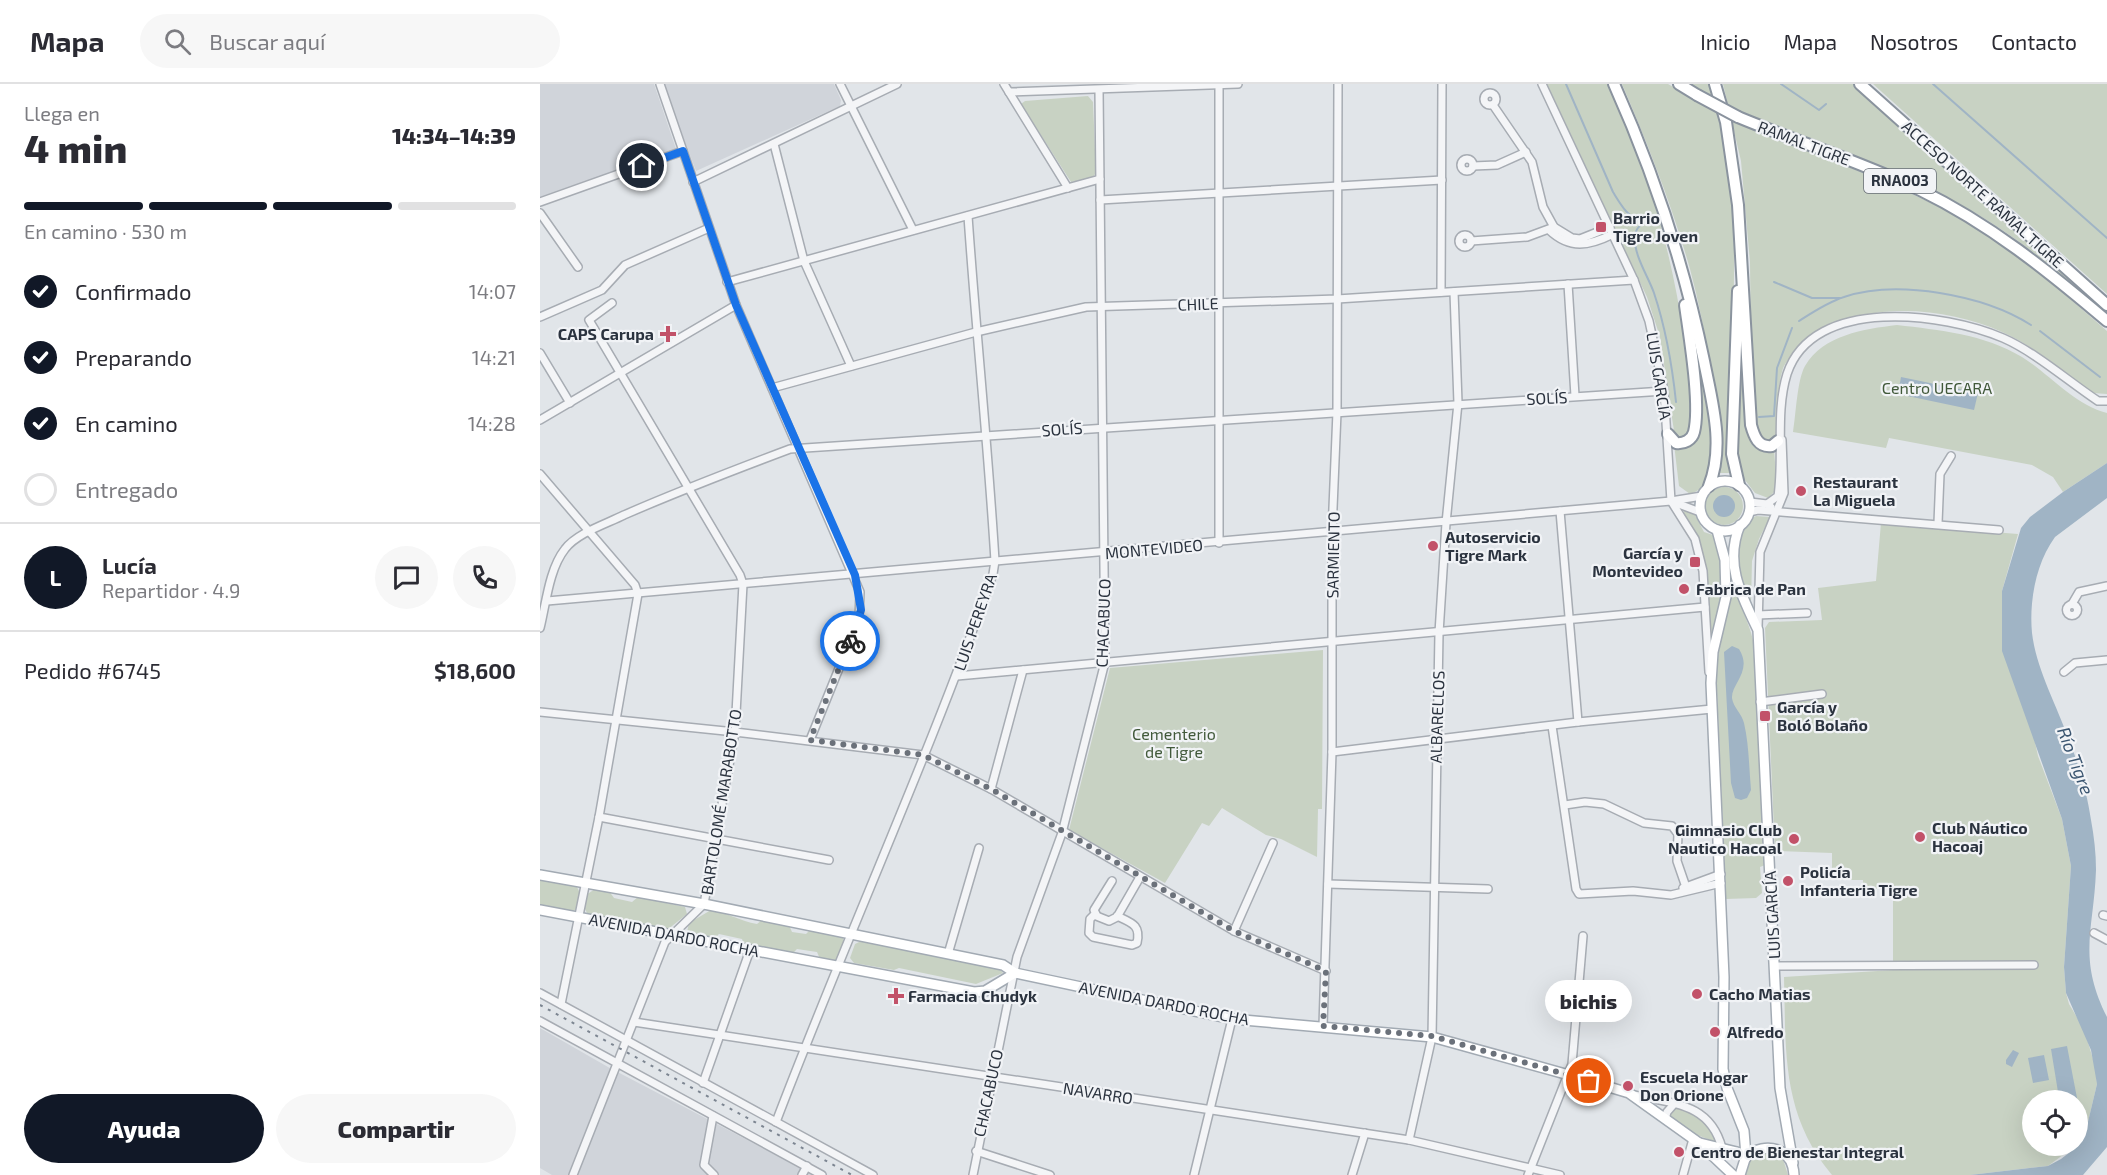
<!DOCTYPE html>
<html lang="es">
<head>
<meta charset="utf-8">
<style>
	body { margin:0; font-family:"Exo 2",sans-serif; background:#f7f7f7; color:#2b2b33; height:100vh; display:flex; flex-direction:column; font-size:22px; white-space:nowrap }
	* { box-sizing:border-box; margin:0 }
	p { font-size:20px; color:#7c7c81 }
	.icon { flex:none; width:33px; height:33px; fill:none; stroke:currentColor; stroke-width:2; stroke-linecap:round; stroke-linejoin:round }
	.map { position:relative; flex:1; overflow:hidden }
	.side { display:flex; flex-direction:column; background:#fff; width:540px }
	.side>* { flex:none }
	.fabs { position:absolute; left:1482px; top:1006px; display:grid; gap:12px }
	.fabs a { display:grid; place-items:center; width:66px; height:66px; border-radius:50%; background:#fff; box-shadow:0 6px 24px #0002; font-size:30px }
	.pin { position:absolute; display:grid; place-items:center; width:51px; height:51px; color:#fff; margin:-26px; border:3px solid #fff; border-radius:50%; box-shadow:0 2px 6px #0007 }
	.courier { position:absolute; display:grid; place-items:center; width:60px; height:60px; margin:-30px; border:4px solid #1a73e8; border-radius:50%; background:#fff; color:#222; box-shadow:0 2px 8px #0007 }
	.bubble { position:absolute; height:42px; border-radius:21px; background:#fff; box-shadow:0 6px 24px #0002; font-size:20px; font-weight:800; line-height:42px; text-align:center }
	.head em { font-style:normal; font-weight:800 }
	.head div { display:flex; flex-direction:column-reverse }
	.head { display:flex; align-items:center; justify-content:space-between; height:102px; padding:0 24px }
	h1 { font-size:39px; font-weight:800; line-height:45px }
	.bar { display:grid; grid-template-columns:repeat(4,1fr); gap:9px 6px; align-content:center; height:72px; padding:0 24px }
	.bar i { height:8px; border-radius:4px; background:#e1e1e2 }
	.bar .current { background:#111827 }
	.bar p { grid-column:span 4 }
	.line { display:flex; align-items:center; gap:15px; padding:0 24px; border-top:2px solid #e1e1e2 }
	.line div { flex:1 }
	.round { display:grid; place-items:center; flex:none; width:63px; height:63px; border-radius:32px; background:#f7f7f7 }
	ol { padding:0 24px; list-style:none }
	li { display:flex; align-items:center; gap:18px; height:66px }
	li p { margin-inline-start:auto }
	li .icon { padding:6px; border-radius:50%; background:#111827; color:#fff; stroke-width:4 }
	li:last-child { color:#7c7c81 }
	li i { width:33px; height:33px; border:3px solid #e1e1e2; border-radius:50% }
	.button { display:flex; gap:12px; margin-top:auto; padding:12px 24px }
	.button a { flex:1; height:69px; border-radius:36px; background:#111827; color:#fff; font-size:24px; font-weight:800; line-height:69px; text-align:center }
	.button a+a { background:#f7f7f7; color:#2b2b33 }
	header { display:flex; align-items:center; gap:36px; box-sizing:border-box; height:84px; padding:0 30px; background:#fff; border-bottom:2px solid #e1e1e2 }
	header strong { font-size:28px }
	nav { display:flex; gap:33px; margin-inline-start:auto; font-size:21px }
	.search { width:420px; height:54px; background:#f7f7f7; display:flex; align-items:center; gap:15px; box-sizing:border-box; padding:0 21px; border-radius:33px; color:#7c7c81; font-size:22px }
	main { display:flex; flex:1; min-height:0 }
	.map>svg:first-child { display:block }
</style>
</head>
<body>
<header>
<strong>Mapa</strong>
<div class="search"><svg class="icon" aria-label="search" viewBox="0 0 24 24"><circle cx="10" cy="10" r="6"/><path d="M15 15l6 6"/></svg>Buscar aquí</div>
<nav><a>Inicio</a><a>Mapa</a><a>Nosotros</a><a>Contacto</a></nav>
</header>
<main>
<section class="side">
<div class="head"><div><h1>4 min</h1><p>Llega en</p></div><em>14:34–14:39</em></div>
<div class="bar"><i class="current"></i><i class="current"></i><i class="current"></i><i></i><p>En camino · 530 m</p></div>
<ol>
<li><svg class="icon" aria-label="check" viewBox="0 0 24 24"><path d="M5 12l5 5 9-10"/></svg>Confirmado<p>14:07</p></li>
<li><svg class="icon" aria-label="check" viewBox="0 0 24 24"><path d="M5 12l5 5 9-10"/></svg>Preparando<p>14:21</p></li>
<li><svg class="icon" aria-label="check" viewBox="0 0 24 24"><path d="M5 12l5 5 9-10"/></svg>En camino<p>14:28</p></li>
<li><i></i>Entregado</li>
</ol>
<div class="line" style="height:108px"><b class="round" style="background:#111827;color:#fff">L</b><div><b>Lucía</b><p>Repartidor · 4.9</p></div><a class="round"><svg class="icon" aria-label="chat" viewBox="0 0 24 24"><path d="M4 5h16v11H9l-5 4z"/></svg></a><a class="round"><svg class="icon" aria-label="phone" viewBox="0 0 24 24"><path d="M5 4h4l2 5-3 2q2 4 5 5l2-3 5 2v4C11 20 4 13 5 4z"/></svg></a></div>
<div class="line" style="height:78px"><div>Pedido #6745</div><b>$18,600</b></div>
<div class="button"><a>Ayuda</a><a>Compartir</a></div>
</section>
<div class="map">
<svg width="1567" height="1091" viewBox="0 0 1567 1091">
	<rect width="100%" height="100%" fill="#e1e5e9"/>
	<!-- built -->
	<g fill="#d0d4da">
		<polygon points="0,0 114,0 136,65 0,114"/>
		<polygon points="123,0 294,0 301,16 300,22 156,87"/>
		<polygon points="0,944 68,983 274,1091 12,1091 0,1084"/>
	</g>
	<!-- green -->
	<g fill="#c8d2c3">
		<path d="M1007,0H1068C1120,107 1145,221 1153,339L1151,348L1142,356L1135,353L1134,347L1120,253L1107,213Z"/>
		<path d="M1082,0H1128L1174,26L1158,6L1149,0H1171C1199,88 1195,178 1192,269C1191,309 1192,349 1192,389H1179L1182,379C1176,315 1167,248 1150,185C1132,121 1108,61 1082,0Z"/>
		<path d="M1183,0H1315L1567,226V230C1515,184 1463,141 1401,110C1336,77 1265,54 1197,28L1200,40L1351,100L1408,127L1483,174L1567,247V310L1553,309C1524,288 1494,262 1462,248C1402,221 1312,215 1262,261C1256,267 1248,275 1244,282C1237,298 1238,332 1236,350L1234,357L1226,361L1217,349L1211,273L1210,178L1201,77Z"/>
		<polygon points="1333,0 1567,0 1567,210"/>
		<polygon points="548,12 553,18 556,89 552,94 531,98 481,20 485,17"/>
		<path d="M1357,241C1399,246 1444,250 1482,273C1508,289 1536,322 1567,329V379L1523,408L1513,393L1492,381L1349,354L1346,364L1253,348C1256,331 1257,296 1265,282C1283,251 1324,245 1357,241Z"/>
		<path d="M1157,269L1159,271C1165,300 1192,400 1150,410L1139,402L1134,360H1151Z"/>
		<polygon points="1202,279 1210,347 1234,365 1237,405 1228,414 1215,409 1201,391 1197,375"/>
		<circle cx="1184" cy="422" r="19"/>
		<path d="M1144,426L1155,431L1164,448L1173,451C1187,483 1183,523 1170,555C1168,513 1171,468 1144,433Z"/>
		<path d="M1216,432L1230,433L1219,455L1212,477L1211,518C1197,495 1186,448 1216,432Z"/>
		<path d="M1341,439L1478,450L1462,507L1498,672L1522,735L1531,782L1524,883L1526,909L1529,920L1544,945L1556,985L1557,1000L1547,1042L1538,1058V1017H1492V1062H1535L1508,1082L1430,1091H1292C1241,1030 1246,967 1244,893L1353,886V806L1323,804V796H1292V769L1235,767L1225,544L1229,538L1282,536L1278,504L1336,497Z"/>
		<path d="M1189,479C1192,510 1210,535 1215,565L1225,781L1220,783L1222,809L1216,814L1186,815L1176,582L1190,513Z"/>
		<polygon points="783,566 782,725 778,725 777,773 741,755 726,751 682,724 669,742 662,739 625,799 529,746 570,584"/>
		<polygon points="0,795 37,803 41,811 37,825 31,828 0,823"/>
		<polygon points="55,805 69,807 74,814 92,818 98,813 145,823 147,830 127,846 48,831 44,823 46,811"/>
		<path d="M171,826C188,829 200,837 217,840L222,836L249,841L252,848L266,850L270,846L303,853L304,859L299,875L290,877L280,875L277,868L257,865L252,870L204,861L202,855L179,850L174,855L147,848L149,839Z"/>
		<polygon points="321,857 460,885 463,889 436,900 359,884 354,886 314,879 310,874 315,860"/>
		<path d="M1135,1024L1164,1033L1178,1059C1162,1052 1134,1046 1129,1027Z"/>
		<path d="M1228,1068L1243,1075L1248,1091H1205C1206,1077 1215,1069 1228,1068Z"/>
	</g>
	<!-- water -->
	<g fill="#a0b4c5">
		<polygon points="1361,293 1438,309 1434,326 1358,310"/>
		<path d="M1567,379V414L1515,453C1496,479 1489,517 1492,549C1496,583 1514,616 1526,648C1537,675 1547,707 1551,736C1554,752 1556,769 1556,786C1554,846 1537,873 1567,933V1063L1543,1091H1430L1508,1082L1521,1075L1538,1062L1547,1042L1557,1000L1551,966L1526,909L1524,883L1531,782L1522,735L1462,567V507L1481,444L1490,433L1523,408Z"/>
		<circle cx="1184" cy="422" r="11"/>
		<path d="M1192,562L1199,565C1213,587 1191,600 1192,614C1193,623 1202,630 1204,639C1209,660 1209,684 1211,706L1207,714L1201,716L1195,714L1191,699L1184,568Z"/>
		<polygon points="1527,962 1537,1014 1509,1017 1508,1011 1518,1008 1511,965"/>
		<polygon points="1473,966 1479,969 1472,983 1466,980 1466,976"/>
		<polygon points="1504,971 1509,996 1493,999 1488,974"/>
	</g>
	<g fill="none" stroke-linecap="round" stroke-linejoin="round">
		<!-- stream -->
		<g stroke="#a0b4c5" stroke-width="2">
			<path d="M1026,0L1073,108C1081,121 1088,134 1103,138"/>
			<polyline points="1241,0 1279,26 1286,20"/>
			<polyline points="1393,0 1567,154"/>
			<path d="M1105,138C1100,141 1095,145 1095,152C1093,170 1108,192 1114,209C1126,245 1132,280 1136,318"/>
			<polyline points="1234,198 1272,214 1300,214"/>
			<path d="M1259,237C1273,228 1288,218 1304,213C1357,195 1444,211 1491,241"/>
			<polyline points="1500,247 1560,293"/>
			<polyline points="1219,333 1234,332 1237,284 1252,244"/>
		</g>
		<!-- minor casing -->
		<g stroke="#a7acb3" stroke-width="10">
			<g id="minor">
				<polyline points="120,0 196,221 320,508 319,535 270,656"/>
				<polyline points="300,0 373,146"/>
				<polyline points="464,0 528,104"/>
				<polyline points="679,0 679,459"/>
				<polyline points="1002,0 1094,196 1109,237 1124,307 1131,417 1155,455 1163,487 1169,588"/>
				<polyline points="469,8 698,0"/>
				<circle cx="950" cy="15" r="6"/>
				<polyline points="953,21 992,78 1003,123 1014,143 1032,154 1040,155 1070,143"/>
				<polyline points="234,60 264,177 311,282"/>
				<circle cx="927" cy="81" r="6"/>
				<polyline points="933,82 957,81 986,68"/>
				<polyline points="153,98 357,0"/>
				<polyline points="560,116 902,96"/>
				<polyline points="0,118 143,67"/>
				<polyline points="0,129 38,183"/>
				<path d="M1009,146C1030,166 1049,162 1073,150"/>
				<circle cx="925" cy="157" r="6"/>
				<polyline points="931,157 987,153 1014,143"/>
				<polyline points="187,198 560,95"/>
				<polyline points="1028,200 1035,312"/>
				<polyline points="901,208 902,0"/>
				<polyline points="0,233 62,206 85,181 169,144"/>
				<polyline points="0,269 30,319"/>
				<polyline points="232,304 436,248 546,223 797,215 1094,196"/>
				<polyline points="0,336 196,221"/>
				<polyline points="0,390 95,501 98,510 59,733 21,920"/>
				<polyline points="1210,418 1227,420 1231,423"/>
				<polyline points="1136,419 1160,428"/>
				<path d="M1227,420L1238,412C1244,372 1235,329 1247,290C1273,211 1405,229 1463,254C1495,268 1528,297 1558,317H1567"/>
				<polyline points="1020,427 1038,638"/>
				<polyline points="1209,428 1218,426 1459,446"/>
				<polyline points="1398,439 1400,390 1411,372"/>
				<polyline points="7,517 1131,417 1162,412"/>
				<polyline points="1532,520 1539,508 1567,502"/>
				<circle cx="1532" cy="526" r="5.5"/>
				<polyline points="1218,531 1267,529"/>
				<path d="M0,544C6,520 9,485 25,465C37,449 66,440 84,431C139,407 194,386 250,365L1124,307"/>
				<polyline points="1218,544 1220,468 1244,409 1242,356"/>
				<polyline points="1524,588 1535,579 1567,576"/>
				<polyline points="417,592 1165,523"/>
				<polyline points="1220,618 1282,610"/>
				<polyline points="0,628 195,648 383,671 451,705 694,847 786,887"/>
				<polyline points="1012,642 1036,805 1039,810 1093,807 1131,811 1181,799"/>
				<polyline points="792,668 1038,638 1172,625"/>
				<polyline points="451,705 483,586"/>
				<polyline points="1025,721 1045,718 1064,720 1104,739 1132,742 1138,750 1137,777 1147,806"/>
				<polyline points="59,733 289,776"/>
				<polyline points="788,800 948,805"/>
				<polyline points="1143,804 1181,790"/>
				<polyline points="556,830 554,826 572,797"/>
				<polyline points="1563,831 1567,832"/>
				<path d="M577,832C592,839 601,841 597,859L592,861L553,853L549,849L550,835L554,831L569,837L577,833L600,793"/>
				<polyline points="694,847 733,759"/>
				<polyline points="1554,849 1567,856"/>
				<polyline points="408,870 439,764"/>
				<polyline points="1234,882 1494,881"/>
				<polyline points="0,909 333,1091"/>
				<polyline points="0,937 282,1091"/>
				<polyline points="94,938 869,1056 1020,1091"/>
				<polyline points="783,942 792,668 792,448 797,328 798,0"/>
				<polyline points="163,999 210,866"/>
				<path d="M1094,1011C1134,1020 1170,1019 1182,1064"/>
				<polyline points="173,1032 164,1081 174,1091"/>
				<polyline points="1125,1035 1127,1028 1134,1020"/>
				<path d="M236,1038C306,854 388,675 453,490L455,477C448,361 436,247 428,132"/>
				<polyline points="869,1056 892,953 899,549 906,439 918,319 914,208"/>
				<polyline points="436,1067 510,1091"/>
				<polyline points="33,1091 125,858 164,820 195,648 203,500 200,491 49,236 72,219"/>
				<polyline points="262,1091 267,1082"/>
				<polyline points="433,1091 477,873 522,749 565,578 559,6"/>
				<polyline points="654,1091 692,935"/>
				<polyline points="812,1091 825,1049"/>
				<polyline points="988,1091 1032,980 1043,852"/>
				<polyline points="1143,1091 1153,1055"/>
			</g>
		</g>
		<!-- major casing -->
		<g stroke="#a2aab3" stroke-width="12">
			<g id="major">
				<circle cx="1185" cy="422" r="25"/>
				<path d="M1200,441C1184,479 1201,511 1218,546L1240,1004L1253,1079"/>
				<polyline points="1177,446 1185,476 1186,513 1173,568 1171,599 1184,893 1183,985 1187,1004 1204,1047 1206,1072"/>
				<polyline points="0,791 164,820 463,881 475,889 692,935 892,953 1029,991 1089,1009 1159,1059 1193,1091"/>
				<polyline points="0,826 434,908 445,907 475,889"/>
				<polyline points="1160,1059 1197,1068 1206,1074"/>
				<path d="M1200,1091L1206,1072C1226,1057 1253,1064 1254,1091"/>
			</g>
		</g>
		<!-- highway casing -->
		<g stroke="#8a939e" stroke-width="14">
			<g id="highway">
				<path d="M1074,0C1114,89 1144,181 1164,277C1172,318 1185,362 1169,402"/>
				<polyline points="1139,0 1157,11"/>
				<path d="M1175,0L1186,38L1198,121L1211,341C1214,352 1218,364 1232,362L1238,357"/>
				<polyline points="1320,0 1567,221"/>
				<path d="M1198,33C1258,58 1321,78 1380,106C1450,140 1508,187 1567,237"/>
				<polyline points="1198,207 1192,370 1199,401"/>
				<path d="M1128,350L1136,359C1144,360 1152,356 1154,348C1161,320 1149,251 1145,221"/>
			</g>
		</g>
		<!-- minor -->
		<use href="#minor" stroke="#f4f5f7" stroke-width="7"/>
		<!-- major -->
		<use href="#major" stroke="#fff" stroke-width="9"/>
		<!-- highway -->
		<use href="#highway" stroke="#fff" stroke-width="10"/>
		<!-- rail -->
		<polyline stroke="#7c8591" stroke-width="2" stroke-dasharray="3 6" stroke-linecap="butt" points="0,921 312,1091"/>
		<!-- highway-bridge casing -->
		<g stroke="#8a939e" stroke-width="14" stroke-linecap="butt">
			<polyline id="highway-bridge" points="1157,11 1198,33"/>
		</g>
		<!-- highway-bridge -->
		<use href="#highway-bridge" stroke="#fff" stroke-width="10"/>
	</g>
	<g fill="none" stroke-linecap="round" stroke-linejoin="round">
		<!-- done -->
		<polyline stroke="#6b717a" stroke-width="6" stroke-dasharray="0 10.8" points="310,557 270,656 383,671 451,705 694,847 786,887 783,942 892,952 1049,997"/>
		<!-- route -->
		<polyline stroke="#1a73e8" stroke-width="8" points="102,82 143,67 196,221 315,491 321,526 310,557"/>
	</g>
	<!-- markers -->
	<g fill="#c25269" stroke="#f1f3f6" stroke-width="2">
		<rect x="1055" y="137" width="12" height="12" rx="3"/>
		<path d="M125 241h6v6h6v6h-6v6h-6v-6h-6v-6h6z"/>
		<circle cx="1261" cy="407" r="6"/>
		<circle cx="893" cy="462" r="6"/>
		<rect x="1149" y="472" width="12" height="12" rx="3"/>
		<circle cx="1144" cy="505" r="6"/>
		<rect x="1219" y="626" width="12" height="12" rx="3"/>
		<circle cx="1380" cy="753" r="6"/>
		<circle cx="1254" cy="755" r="6"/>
		<circle cx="1248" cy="797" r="6"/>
		<circle cx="1157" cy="910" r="6"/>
		<path d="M353 903h6v6h6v6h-6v6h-6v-6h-6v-6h6z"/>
		<circle cx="1175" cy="948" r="6"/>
		<circle cx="1088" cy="1002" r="6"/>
		<circle cx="1139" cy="1068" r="6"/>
	</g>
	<g text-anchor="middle" stroke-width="4.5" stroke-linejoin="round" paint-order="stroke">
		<!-- shield labels -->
		<rect fill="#f1f3f6" stroke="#666d76" stroke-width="1.5" x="1324" y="85" width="72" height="24" rx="4.5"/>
		<g font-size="15" font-weight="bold" fill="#2b333f">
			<text x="1360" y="102">RNA003</text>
		</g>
		<!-- street labels -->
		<g font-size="16" fill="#2b333f" stroke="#f1f3f6">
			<text transform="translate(1264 59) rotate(21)" y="6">RAMAL TIGRE</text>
			<text transform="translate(1443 110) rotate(42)" y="6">ACCESO NORTE RAMAL TIGRE</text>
			<text transform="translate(658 220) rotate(-2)" y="6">CHILE</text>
			<text transform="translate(1119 292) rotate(81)" y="6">LUIS GARCÍA</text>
			<text transform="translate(1007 314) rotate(-3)" y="6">SOLÍS</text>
			<text transform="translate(522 345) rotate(-4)" y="6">SOLÍS</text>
			<text transform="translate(614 465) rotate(-5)" y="6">MONTEVIDEO</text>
			<text transform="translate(793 471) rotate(-89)" y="6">SARMIENTO</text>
			<text transform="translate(435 538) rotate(-71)" y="6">LUIS PEREYRA</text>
			<text transform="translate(563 539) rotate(-88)" y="6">CHACABUCO</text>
			<text transform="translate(897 633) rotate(-88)" y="6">ALBARELLOS</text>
			<text transform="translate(181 718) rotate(-81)" y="6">BARTOLOMÉ MARABOTTO</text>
			<text transform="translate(1232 831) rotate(-93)" y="6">LUIS GARCÍA</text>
			<text transform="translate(134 851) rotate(11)" y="6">AVENIDA DARDO ROCHA</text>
			<text transform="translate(624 919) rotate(11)" y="6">AVENIDA DARDO ROCHA</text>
			<text transform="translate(448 1009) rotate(-78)" y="6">CHACABUCO</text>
			<text transform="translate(558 1009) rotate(9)" y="6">NAVARRO</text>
		</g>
		<!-- poi labels -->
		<g font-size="16" font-weight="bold" fill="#2b333f" stroke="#f1f3f6" text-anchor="start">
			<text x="1073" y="140">Barrio<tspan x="1073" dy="18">Tigre Joven</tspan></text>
			<text x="114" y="256" text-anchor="end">CAPS Carupa</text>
			<text x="1273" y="404">Restaurant<tspan x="1273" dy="18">La Miguela</tspan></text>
			<text x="905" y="459">Autoservicio<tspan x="905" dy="18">Tigre Mark</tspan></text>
			<text x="1143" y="475" text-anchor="end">García y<tspan x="1143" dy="18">Montevideo</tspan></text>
			<text x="1156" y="511">Fabrica de Pan</text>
			<text x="1237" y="629">García y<tspan x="1237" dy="18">Boló Bolaño</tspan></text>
			<text x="1392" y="750">Club Náutico<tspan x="1392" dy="18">Hacoaj</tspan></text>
			<text x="1242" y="752" text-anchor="end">Gimnasio Club<tspan x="1242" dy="18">Nautico Hacoal</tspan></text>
			<text x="1260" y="794">Policía<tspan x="1260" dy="18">Infanteria Tigre</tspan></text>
			<text x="1169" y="916">Cacho Matias</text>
			<text x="368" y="918">Farmacia Chudyk</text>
			<text x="1187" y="954">Alfredo</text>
			<text x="1100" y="999">Escuela Hogar<tspan x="1100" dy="18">Don Orione</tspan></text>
			<text x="1151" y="1074">Centro de Bienestar Integral</text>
		</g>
		<!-- park labels -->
		<g font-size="16" fill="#41593a" stroke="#f1f3f6">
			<text x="1397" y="310">Centro UECARA</text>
			<text x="634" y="656">Cementerio<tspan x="634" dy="18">de Tigre</tspan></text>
		</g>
		<!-- water labels -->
		<g font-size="18" font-style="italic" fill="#39546f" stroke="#f1f3f6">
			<text transform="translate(1535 677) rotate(69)" y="6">Río Tigre</text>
		</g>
	</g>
</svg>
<div class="fabs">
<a><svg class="icon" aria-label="locate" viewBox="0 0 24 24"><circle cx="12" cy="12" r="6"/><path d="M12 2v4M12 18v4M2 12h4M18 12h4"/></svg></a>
</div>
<div class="pin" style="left:1049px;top:997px;background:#ea580c"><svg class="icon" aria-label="bag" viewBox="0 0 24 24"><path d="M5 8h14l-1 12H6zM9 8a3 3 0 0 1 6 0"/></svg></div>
<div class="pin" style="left:102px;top:82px;background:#1f2937"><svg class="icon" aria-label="home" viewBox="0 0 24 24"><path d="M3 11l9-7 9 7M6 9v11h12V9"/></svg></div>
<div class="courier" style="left:310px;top:557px"><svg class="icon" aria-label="bike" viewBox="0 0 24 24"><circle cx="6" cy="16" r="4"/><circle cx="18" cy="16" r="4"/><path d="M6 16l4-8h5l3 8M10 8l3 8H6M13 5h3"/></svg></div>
<div class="bubble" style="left:1005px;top:896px;width:87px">bichis</div>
</div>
</main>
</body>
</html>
